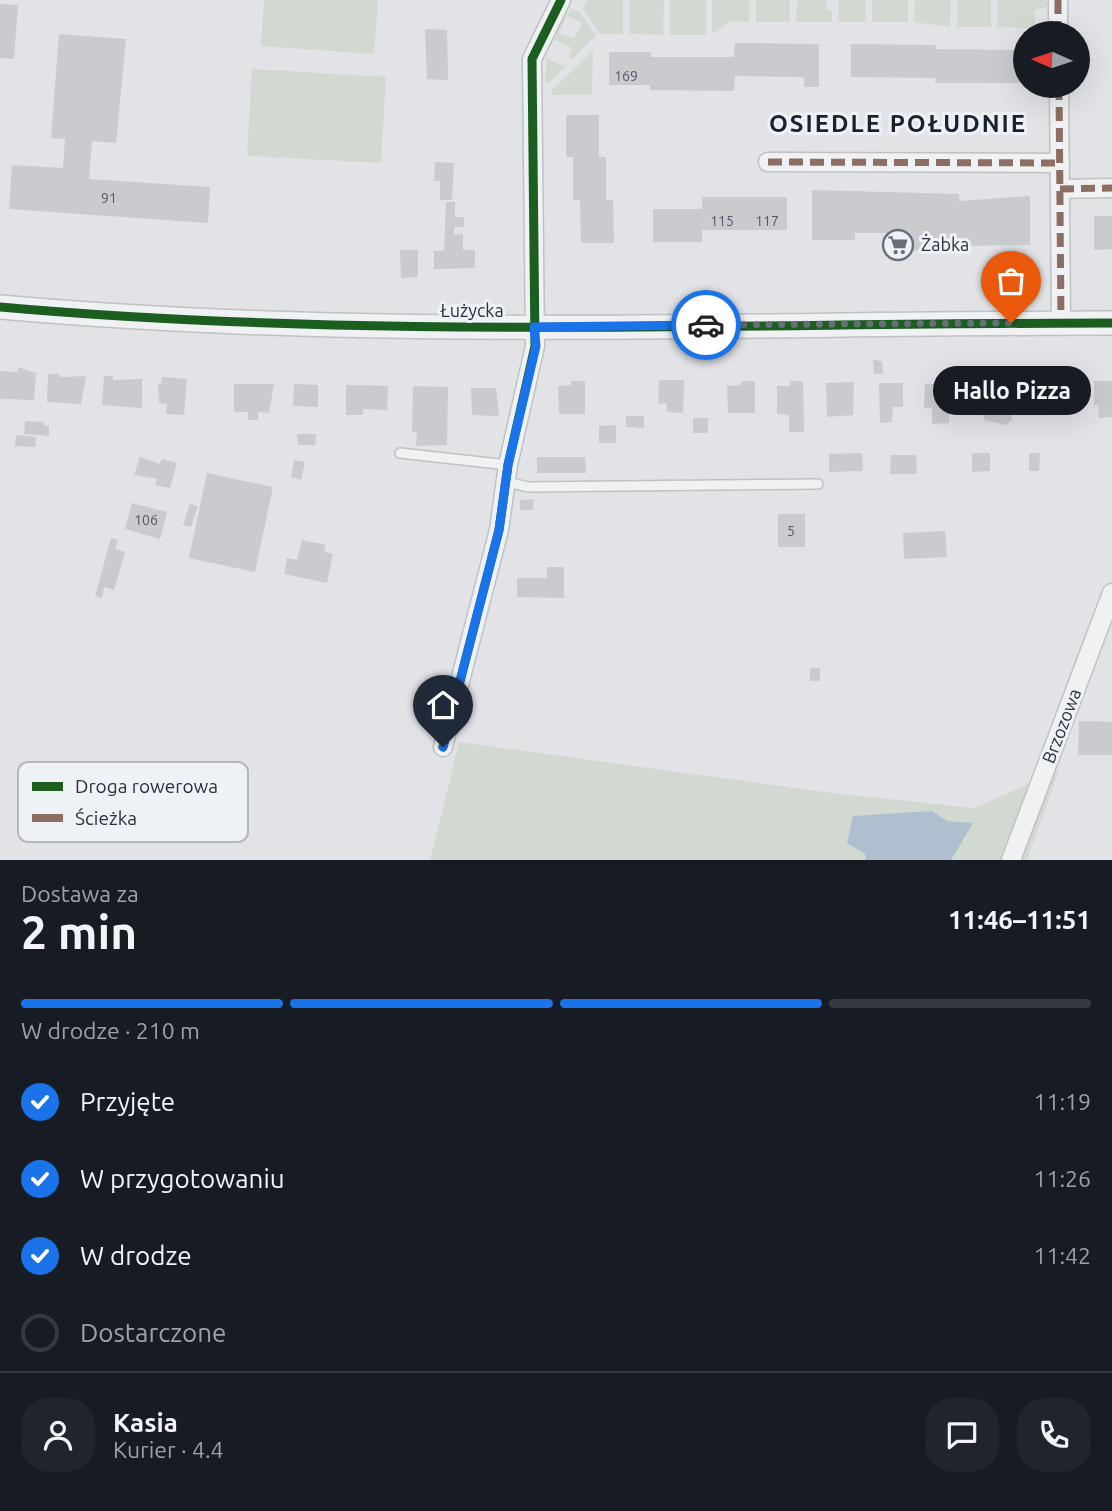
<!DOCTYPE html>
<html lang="pl">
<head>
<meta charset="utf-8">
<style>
	body { margin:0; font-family:Ubuntu,sans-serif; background:#20242c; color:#f1f3f6; height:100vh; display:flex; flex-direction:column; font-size:26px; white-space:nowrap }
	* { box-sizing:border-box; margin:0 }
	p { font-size:23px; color:#9ea1a6 }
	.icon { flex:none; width:38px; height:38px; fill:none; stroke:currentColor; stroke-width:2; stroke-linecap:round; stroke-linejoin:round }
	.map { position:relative; height:860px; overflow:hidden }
	.drawer { display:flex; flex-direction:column; background:#171b24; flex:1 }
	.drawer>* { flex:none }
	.needle { width:46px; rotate:273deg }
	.tools { position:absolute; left:1013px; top:21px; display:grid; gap:14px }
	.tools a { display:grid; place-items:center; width:77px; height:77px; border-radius:50%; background:#171b24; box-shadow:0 7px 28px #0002; font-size:35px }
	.pin { position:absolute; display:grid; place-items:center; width:60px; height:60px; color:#fff; margin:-72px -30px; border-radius:50% 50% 50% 0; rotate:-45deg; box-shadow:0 0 7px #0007 }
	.pin .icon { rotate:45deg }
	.courier { position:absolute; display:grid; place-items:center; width:70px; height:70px; margin:-35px; border:5px solid #1a73e8; border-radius:50%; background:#fff; color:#222; box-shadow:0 2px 9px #0007 }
	.bubble { position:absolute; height:49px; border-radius:24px; background:#171b24; box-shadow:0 7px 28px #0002; font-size:23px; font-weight:700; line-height:49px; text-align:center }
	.head em { font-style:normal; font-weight:700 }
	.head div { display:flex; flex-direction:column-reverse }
	.head { display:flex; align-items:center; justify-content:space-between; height:119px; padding:0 21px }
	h1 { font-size:46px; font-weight:700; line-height:52px }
	.bar { display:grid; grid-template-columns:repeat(4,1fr); gap:10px 7px; align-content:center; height:84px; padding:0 21px }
	.bar i { height:9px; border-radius:5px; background:#363941 }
	.bar .on { background:#1a73e8 }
	.bar p { grid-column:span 4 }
	.line { display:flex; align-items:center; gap:18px; padding:0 21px; border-top:2px solid #363941 }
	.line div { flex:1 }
	.round { display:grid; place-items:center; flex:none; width:74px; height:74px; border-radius:28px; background:#20242c }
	ol { padding:0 21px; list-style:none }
	li { display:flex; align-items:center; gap:21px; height:77px }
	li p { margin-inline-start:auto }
	li .icon { padding:7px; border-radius:50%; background:#1a73e8; color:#fff; stroke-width:4 }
	li:last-child { color:#9ea1a6 }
	li i { width:38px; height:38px; border:4px solid #363941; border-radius:50% }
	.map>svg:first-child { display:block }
</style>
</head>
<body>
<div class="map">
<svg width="1112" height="860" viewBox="0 0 1112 860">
	<rect width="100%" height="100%" fill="#e1e3e6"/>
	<!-- green -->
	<g fill="#d1d9d1">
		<polygon points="264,0 378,0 374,54 261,46"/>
		<polygon points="587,0 623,0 623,34 600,34 583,9"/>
		<polygon points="629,0 664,0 663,35 629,34"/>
		<rect x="670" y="0" width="36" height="35"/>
		<polygon points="712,0 749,0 749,22 731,21 712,34"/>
		<rect x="756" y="0" width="34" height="22"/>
		<polygon points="797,0 826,0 827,10 832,10 832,22 796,22"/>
		<polygon points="839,0 865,0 866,22 838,22"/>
		<rect x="872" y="0" width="36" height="22"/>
		<polygon points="915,0 951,0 950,27 914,22"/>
		<rect x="957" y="0" width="34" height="27"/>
		<polygon points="997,0 1047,0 1048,7 1035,10 1035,24 1043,24 1043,28 997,27"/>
		<polygon points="571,8 580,13 596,35 572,59 569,57 572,48 553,39 563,17 566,18 559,33 574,39 582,23 567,16"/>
		<polygon points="593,51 592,95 551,95 552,90"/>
		<polygon points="547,58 563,66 568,63 548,84 545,82"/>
		<polygon points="252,69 386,77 381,163 247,156"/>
		<polygon points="459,742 832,793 974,808 1059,771 1027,860 430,860"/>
	</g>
	<!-- water -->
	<polygon fill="#afbfd0" points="932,811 947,821 973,823 951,860 866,860 865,854 847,843 853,816"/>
	<!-- building -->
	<g fill="#c9cbce">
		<polygon points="0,4 18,5 14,59 0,58"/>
		<polygon points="425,29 447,30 448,80 427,79"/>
		<polygon points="59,34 126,39 116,143 92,141 89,179 210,187 208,223 9,209 12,165 63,168 65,139 51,138"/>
		<polygon points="735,43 819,44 819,87 804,87 804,77 735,76 734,91 650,90 650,85 609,85 609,52 651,52 651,57 734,57"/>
		<polygon points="851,44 936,45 936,49 1019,50 1019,83 935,83 936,78 851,77"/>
		<polygon points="566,115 599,115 599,157 606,157 606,200 613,200 614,243 581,243 580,200 573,200 573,157 566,157"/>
		<polygon points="435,162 454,163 452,200 440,200 440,181 434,181"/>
		<polygon points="812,190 959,194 959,201 1030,196 1030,245 946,246 946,250 889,251 888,233 855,233 855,240 812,240"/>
		<polygon points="702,197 787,197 787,230 702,230 702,242 653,242 653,209 702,209"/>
		<polygon points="446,202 455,202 455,217 464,217 464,227 454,227 454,235 463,234 463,250 475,250 475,268 434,269 434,251 444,251"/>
		<polygon points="1094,216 1112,216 1112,249 1094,250"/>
		<polygon points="400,250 418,250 418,277 401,278"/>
		<polygon points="873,359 882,362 883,374 874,374"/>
		<polygon points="18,367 36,373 34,400 0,399 0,371 17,372"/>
		<polygon points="48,374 59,374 59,377 86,376 81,404 47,402"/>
		<polygon points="104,376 113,376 113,380 142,379 142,408 102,405"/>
		<polygon points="162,377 187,379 184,415 166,414 167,404 159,403 158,384 161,384"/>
		<polygon points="659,380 684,380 683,413 667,412 667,403 658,404"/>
		<polygon points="571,381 585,381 585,414 559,414 558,386 571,385"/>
		<polygon points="742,381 755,381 755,413 728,413 727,386 741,385"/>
		<polygon points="790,381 803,381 804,432 789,432 789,415 777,414 777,386 790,386"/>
		<polygon points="1094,381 1112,381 1112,417 1099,418 1098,405 1094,405"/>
		<polygon points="854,382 853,415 827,417 826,383"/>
		<polygon points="985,382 994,382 994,387 1012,386 1012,420 1006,425 984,420 981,397 984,397"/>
		<polygon points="879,383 903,383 903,407 893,407 892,422 880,423"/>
		<polygon points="234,384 274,384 269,413 258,412 258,420 248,420 248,412 234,412"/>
		<polygon points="294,384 318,385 318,407 293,406"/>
		<polygon points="925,384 949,384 949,423 932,424 932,408 924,408"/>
		<polygon points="1055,384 1064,384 1064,411 1036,411 1036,387 1055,387"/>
		<polygon points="346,385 388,386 387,410 363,409 363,415 346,415"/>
		<polygon points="413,386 448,387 447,445 416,446 417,432 412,432"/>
		<polygon points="471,388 496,388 499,416 472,415"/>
		<polygon points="626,416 644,416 644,428 626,427"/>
		<rect x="693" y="418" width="15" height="15"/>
		<polygon points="25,421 44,422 44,425 49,426 49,436 24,434"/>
		<polygon points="616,425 616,443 599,443 599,426"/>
		<polygon points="297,434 316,434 315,445 298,445"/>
		<polygon points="16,435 36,437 35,447 15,446"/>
		<polygon points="862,453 863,471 829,472 829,454"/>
		<polygon points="972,453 990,453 990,471 972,472"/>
		<polygon points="1029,453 1040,453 1039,471 1029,471"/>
		<polygon points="891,455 916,455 917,474 890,474"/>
		<polygon points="140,457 160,464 162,459 177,463 170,488 155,485 157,479 134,475"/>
		<polygon points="537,457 585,457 586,473 537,473"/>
		<polygon points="294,460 305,462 301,480 291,477"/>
		<polygon points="207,473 273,487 255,572 189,558"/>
		<polygon points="534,499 533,510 520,510 520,500"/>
		<polygon points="132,503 167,512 160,539 125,529"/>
		<polygon points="190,504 198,506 191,527 183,525"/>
		<rect x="778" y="514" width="27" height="33"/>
		<polygon points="945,531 947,557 904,559 903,533"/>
		<polygon points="111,538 118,540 115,549 125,552 114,590 104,587 102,598 95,596"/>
		<polygon points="302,540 326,545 324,552 333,554 327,583 284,574 287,558 297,560"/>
		<polygon points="547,567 564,567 564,598 517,597 517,578 547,578"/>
		<rect x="810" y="668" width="10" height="13"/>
		<polygon points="1079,721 1112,722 1112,755 1078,755"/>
	</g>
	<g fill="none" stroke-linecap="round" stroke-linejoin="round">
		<!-- service casing -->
		<g stroke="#bfc1c4" stroke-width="12">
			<g id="service">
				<polyline points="400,453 508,465"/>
				<polyline points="507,482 528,487 818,484"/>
			</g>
		</g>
		<!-- minor casing -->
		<g stroke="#bfc1c4" stroke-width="21">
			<g id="minor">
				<polyline points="1058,0 1058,33"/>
				<polyline points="1059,86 1061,323"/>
				<polyline points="768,162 1060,163"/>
				<polyline points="1060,189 1112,188"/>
				<polyline points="443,747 499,530 508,465 535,346 532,59 561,0"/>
				<polyline points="1011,860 1112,593"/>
			</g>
		</g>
		<!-- tertiary casing -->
		<g stroke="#bfc1c4" stroke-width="26">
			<path id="tertiary" d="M0,307C370,340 741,323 1112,323"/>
		</g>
		<!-- service -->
		<use href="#service" stroke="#f0f1f2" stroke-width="9"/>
		<!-- minor -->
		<use href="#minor" stroke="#f0f1f2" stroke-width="18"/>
		<!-- tertiary -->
		<use href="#tertiary" stroke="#f0f1f2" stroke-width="23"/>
		<!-- quiet -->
		<g stroke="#8d6e63" stroke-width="7" stroke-dasharray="14 7" stroke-linecap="butt">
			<polyline points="1058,0 1058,33"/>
			<polyline points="1059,86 1061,323"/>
			<polyline points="768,162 1060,163"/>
			<polyline points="1060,189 1112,188"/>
		</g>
		<!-- cycleway casing -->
		<g stroke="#eef1f5" stroke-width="13">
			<g id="cycleway">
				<path d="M0,307C370,340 741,323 1112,323"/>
				<polyline points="443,747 499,530 508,465 535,346 532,59 561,0"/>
			</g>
		</g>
		<!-- cycleway -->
		<use href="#cycleway" stroke="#1b5e20" stroke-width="9"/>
	</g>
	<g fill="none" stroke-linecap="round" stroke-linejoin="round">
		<!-- done -->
		<polyline stroke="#696f79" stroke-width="7" stroke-dasharray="0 12.6" points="706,325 1011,323"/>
		<!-- route -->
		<polyline stroke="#1a73e8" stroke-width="9" points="443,747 499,530 508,465 536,346 534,327 706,325"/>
	</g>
	<!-- icons -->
	<defs>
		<g id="supermarket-ring" transform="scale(1.575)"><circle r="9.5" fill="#eef1f5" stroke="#696f79" stroke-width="1.5"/><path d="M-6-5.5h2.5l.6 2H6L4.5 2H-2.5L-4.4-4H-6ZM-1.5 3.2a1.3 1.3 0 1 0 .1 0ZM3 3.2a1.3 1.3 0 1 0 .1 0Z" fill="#696f79"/></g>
	</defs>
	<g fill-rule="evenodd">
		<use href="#supermarket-ring" x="898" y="245"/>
	</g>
	<g text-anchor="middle" stroke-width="6" stroke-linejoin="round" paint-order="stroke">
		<!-- number labels -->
		<g font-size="14" fill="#515863">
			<text x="626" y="81">169</text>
			<text x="109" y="203">91</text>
			<text x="722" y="226">115</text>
			<text x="767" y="226">117</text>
			<text x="146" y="525">106</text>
			<text x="791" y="536">5</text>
		</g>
		<!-- poi labels -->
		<g font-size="18" fill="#28303e" stroke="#eef1f5" text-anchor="start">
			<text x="921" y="251">Żabka</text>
		</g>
		<!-- street labels -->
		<g font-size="18" fill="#28303e" stroke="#eef1f5">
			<text x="472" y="317">Łużycka</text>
			<text transform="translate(1062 726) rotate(-69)" y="6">Brzozowa</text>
		</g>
		<!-- district labels -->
		<g font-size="24" font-weight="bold" letter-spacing="2" fill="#1a212f" stroke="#eef1f5">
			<text x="898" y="132">OSIEDLE POŁUDNIE</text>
		</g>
	</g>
	<!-- legend -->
	<rect x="18" y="762" width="230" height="80" rx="10" fill="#eef1f5" stroke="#b3b7be" stroke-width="2"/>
	<rect x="32" y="782" width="31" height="9" fill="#1b5e20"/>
	<rect x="32" y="814" width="31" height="8" fill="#8d6e63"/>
	<g font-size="19" fill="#28303e">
		<text x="75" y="793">Droga rowerowa</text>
		<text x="75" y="825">Ścieżka</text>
	</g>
</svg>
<div class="tools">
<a><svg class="needle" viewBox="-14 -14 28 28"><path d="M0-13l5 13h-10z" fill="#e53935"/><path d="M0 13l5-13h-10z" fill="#9ea1a6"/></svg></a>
</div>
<div class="pin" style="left:1011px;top:323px;background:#ea580c"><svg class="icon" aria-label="bag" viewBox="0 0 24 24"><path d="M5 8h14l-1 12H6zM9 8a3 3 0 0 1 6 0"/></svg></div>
<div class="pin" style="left:443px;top:747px;background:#1f2937"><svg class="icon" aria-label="home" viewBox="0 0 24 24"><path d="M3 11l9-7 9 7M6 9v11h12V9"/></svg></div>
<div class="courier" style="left:706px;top:325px"><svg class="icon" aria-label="car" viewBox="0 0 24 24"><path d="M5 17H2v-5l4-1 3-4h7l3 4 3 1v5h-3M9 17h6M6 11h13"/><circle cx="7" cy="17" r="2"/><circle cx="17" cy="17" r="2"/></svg></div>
<div class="bubble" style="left:933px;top:366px;width:158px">Hallo Pizza</div>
</div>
<section class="drawer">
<div class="head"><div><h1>2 min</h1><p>Dostawa za</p></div><em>11:46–11:51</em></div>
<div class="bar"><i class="on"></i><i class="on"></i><i class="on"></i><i></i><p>W drodze · 210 m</p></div>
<ol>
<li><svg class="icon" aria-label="check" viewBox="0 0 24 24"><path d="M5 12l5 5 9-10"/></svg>Przyjęte<p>11:19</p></li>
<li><svg class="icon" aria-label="check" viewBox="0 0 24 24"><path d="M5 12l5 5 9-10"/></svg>W przygotowaniu<p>11:26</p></li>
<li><svg class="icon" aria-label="check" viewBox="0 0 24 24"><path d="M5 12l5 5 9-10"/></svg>W drodze<p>11:42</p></li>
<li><i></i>Dostarczone</li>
</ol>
<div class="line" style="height:126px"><a class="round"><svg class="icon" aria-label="person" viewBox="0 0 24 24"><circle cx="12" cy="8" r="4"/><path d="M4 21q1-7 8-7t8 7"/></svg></a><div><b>Kasia</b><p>Kurier · 4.4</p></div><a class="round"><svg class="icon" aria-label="chat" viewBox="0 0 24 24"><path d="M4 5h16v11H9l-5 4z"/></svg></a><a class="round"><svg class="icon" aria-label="phone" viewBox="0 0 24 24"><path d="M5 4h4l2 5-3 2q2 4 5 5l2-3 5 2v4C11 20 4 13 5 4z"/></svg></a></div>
</section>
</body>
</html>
